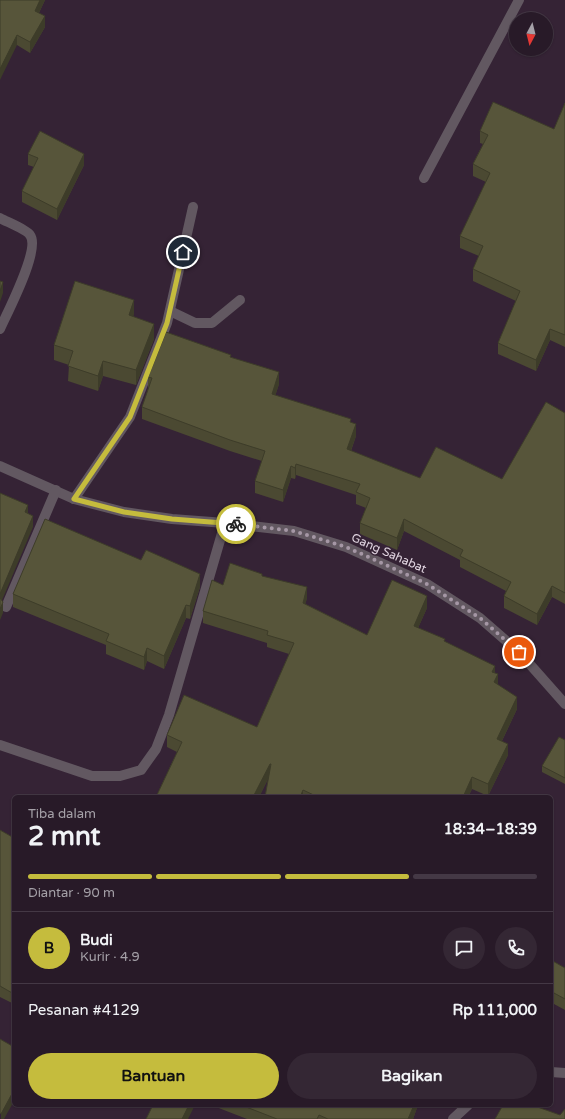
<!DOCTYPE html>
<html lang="id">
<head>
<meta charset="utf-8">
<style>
	body { margin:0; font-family:"Varela Round",sans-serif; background:#342734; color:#f1f3f6; height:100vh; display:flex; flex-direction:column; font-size:15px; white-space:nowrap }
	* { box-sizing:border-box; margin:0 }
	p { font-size:13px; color:#a5a1a8 }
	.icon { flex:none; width:22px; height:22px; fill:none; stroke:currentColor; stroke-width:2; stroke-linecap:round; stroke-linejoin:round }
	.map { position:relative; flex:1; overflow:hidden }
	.panel { position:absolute; left:12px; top:795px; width:541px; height:312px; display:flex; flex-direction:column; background:#281a28; border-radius:6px; box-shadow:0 1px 3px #0004,0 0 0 1px #443845 }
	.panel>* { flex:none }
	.needle { width:26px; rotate:187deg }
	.controls { position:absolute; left:509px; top:12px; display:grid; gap:8px }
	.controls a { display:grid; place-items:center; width:44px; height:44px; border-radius:50%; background:#281a28; box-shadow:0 1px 3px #0004,0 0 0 1px #443845; font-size:20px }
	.pin { position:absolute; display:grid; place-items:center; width:34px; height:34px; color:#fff; margin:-17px; border:2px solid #fff; border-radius:50%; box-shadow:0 1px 4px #0007 }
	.courier { position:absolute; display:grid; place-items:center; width:40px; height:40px; margin:-20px; border:3px solid #c5bc3d; border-radius:50%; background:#fff; color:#222; box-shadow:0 1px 5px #0007 }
	.summary em { font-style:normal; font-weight:700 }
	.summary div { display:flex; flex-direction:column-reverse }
	.summary { display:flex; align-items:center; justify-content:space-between; height:68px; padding:0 16px }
	h1 { font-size:26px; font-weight:700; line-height:30px }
	.bar { display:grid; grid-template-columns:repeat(4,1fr); gap:6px 4px; align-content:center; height:48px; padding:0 16px }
	.bar i { height:5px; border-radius:3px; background:#443845 }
	.bar .current { background:#c5bc3d }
	.bar p { grid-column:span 4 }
	.line { display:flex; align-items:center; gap:10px; padding:0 16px; border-top:1px solid #443845 }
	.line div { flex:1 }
	.round { display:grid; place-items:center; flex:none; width:42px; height:42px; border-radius:21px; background:#342734 }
	.cta { display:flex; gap:8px; margin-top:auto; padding:8px 16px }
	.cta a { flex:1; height:46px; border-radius:24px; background:#c5bc3d; color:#111; font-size:16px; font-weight:700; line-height:46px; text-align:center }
	.cta a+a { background:#342734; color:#f1f3f6 }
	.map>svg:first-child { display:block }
</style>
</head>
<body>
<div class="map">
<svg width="565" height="1119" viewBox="0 0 565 1119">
	<rect width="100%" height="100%" fill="#352335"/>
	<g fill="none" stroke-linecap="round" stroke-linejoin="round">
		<!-- minor -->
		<g stroke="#625861" stroke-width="10">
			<polyline points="424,178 519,0"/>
			<path d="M0,218C7,222 26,229 30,235C41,249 7,313 0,329"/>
			<polyline points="170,311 195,323 212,323 240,300"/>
			<polyline points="0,466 74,499 124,512 172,519 225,523 294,531 346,547 427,584 480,618 519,652 565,704"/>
			<polyline points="74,499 130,417 167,323 193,207"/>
			<polyline points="6,607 56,490"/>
			<polyline points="0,745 92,776 120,776 141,770 156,749 169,715 225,523"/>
			<polyline points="551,1072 565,1073"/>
			<polyline points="453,1119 468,1105"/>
		</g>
	</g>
	<!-- wall -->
	<g fill="#4b4932">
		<polygon points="0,0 45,0 39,13 45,27 30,53 17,45"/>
		<polygon points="565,103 565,347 550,340 536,371 498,354 498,343 516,301 473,281 473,269 479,256 460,248 460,236 486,182 473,176 473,164 483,144 480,143 480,131 554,129"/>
		<polygon points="28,154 84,165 57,220 22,202 22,191 34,167 28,165"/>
		<polygon points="134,314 133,316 154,339 136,385 103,376 98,391 68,381 69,365 54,360 54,345"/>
		<polygon points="231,357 279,384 275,396 351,422 356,436 351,451 420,478 502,479 565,413 565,604 552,597 537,625 504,608 504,596 506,591 460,567 460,560 404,531 397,550 360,534 360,523 366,508 356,504 356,495 296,475 295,479 291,478 283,502 255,493 255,481 262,461 230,451 142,419 142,407 148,389 148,377"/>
		<polygon points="262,576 307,598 305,604 367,635 427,608 418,628 445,642 495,673 498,685 517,709 502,741 508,755 488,796 472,789 468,797 265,797 269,777 259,797 156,797 177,752 167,747 167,735 257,727 289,654 267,647 267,643 203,623 203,611 223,585"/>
		<polygon points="200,587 190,619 186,618 164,669 147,661 144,670 106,654 106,645 13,607 13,594"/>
		<polygon points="565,740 565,784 542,772 542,766"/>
		<polygon points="0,830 14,838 14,1004 0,997"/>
		<polygon points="551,960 565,968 565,1010 554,1004"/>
		<polygon points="211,1105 418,1105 413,1119 247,1119"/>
	</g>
	<!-- shaded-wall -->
	<g fill="#3d3c29">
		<polygon points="40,0 45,0 35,21 35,11"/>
		<polygon points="45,16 45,27 30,53 30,42"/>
		<polygon points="17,35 17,45 0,80 0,69"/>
		<polygon points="84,154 84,165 57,220 57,209"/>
		<polygon points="3,282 3,293 0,302 0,291"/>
		<polygon points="134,300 134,314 129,330 129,315"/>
		<polygon points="154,324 154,339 136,385 136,370"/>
		<polygon points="550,329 550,340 536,371 536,360"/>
		<polygon points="103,361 103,376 98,391 98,376"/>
		<polygon points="279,372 279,384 272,406 272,394"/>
		<polygon points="356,424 356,436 347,461 347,449"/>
		<polygon points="296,464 296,475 295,479 295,468"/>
		<polygon points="291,466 291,478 283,502 283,490"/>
		<polygon points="28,505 28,515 25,512"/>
		<polygon points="33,516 33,527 0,605 0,594"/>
		<polygon points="404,519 404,531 397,550 397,538"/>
		<polygon points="200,574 200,587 190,619 190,606"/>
		<polygon points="552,586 552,597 537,625 537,614"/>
		<polygon points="307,587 307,598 303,614 303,603"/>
		<polygon points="427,596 427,608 414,637 414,626"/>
		<polygon points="3,602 3,613 0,620 0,609"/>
		<polygon points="186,605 186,618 164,669 164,656"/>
		<polygon points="147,648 147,661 144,670 144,657"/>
		<polygon points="495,666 495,677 492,672"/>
		<polygon points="498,674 498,686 494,682"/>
		<polygon points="517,697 517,709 497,751 497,739"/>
		<polygon points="508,744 508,755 488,796 488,784"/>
		<polygon points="270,764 270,775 259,797 253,797"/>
		<polygon points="472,777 472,789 468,797 463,797"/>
		<polygon points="303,790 303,797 300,797"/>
		<polygon points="554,993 554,1004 551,1008 551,997"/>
		<polygon points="14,1090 14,1101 4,1119 1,1119 1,1114"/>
		<polygon points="189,1105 195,1105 188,1119 182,1119"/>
		<polygon points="414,1105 418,1105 413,1119 408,1119"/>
	</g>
	<!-- building -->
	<g fill="#57553a" stroke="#3d3c29">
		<polygon points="0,0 40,0 35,11 45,16 30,42 17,35 0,69"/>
		<polygon points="493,102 554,129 565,103 565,335 550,329 536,360 498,343 520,291 473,269 483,246 460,236 490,173 473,164 488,135 480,131"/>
		<polygon points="40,131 84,154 57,209 22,191 38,158 28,154"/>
		<polygon points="0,281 3,282 0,291"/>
		<polygon points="75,281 134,300 129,315 154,324 136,370 103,361 98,376 68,366 73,351 54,345"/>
		<polygon points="166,332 231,355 230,357 279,372 272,394 351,419 350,422 356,424 347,449 420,478 436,447 502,479 546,402 565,413 565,593 552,586 537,614 504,596 511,582 460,556 463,550 404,519 397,538 360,523 370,498 356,492 360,484 296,464 295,468 291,466 283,490 255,481 265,451 230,440 142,407 152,378 148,377"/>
		<polygon points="0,493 28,505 25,512 33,516 0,594"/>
		<polygon points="45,519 141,560 146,550 200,574 190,606 186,605 164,656 147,648 144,657 106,641 109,634 13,594"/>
		<polygon points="230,563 262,574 262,576 307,587 303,603 367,635 392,580 427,596 414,626 445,639 444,641 495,666 492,672 498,674 494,682 517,697 497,739 508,744 488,784 472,777 463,797 331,797 327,795 326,797 318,797 303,790 300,797 265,797 271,764 270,764 253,797 156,797 182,742 167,735 184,695 257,727 294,643 267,635 268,631 203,611 212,580 223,585"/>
		<polygon points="0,598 3,602 0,609"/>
		<polygon points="559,737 565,740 565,778 542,766"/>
		<polygon points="0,830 14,838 14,994 0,986"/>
		<polygon points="551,960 565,968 565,999 554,993 551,997"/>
		<polygon points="0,1039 14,1047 14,1090 1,1114 0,1113"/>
		<polygon points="153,1105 189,1105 182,1119 146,1119"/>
		<polygon points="241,1105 414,1105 408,1119 328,1119 319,1115 317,1119 277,1119"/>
		<polygon points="503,1105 532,1105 560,1115 565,1109 565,1119 495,1119"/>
	</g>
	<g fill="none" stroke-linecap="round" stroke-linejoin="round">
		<!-- done -->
		<polyline stroke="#a597a5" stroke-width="4" stroke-dasharray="0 7.2" points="236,524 294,531 346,547 384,564 427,584 480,618 519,652"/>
		<!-- route -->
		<polyline stroke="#c5bc3d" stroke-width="5" points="183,252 167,323 130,417 74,499 124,512 172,519 236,524"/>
	</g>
	<g text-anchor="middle" stroke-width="3" stroke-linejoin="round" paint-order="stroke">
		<!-- street labels -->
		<g font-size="12" fill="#e1d5e1" stroke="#352335">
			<text transform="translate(389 553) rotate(24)" y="4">Gang Sahabat</text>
		</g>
	</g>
</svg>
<div class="controls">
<a><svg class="needle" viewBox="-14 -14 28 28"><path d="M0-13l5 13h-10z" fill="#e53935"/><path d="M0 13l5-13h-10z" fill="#a5a1a8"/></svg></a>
</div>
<div class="pin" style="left:519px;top:652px;background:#ea580c"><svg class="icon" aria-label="bag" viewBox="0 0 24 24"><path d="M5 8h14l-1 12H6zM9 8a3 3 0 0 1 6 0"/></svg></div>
<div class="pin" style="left:183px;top:252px;background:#1f2937"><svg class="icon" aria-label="home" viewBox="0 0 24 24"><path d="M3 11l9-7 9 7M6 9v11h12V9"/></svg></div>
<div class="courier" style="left:236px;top:524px"><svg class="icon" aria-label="bike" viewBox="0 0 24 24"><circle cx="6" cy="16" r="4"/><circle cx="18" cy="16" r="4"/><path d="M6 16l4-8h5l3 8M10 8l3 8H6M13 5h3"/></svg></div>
<section class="panel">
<div class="summary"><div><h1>2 mnt</h1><p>Tiba dalam</p></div><em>18:34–18:39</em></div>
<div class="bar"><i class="current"></i><i class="current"></i><i class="current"></i><i></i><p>Diantar · 90 m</p></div>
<div class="line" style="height:72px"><b class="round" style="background:#c5bc3d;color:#111">B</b><div><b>Budi</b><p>Kurir · 4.9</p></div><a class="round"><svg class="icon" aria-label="chat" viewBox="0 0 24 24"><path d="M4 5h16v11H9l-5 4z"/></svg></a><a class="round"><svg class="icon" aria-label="phone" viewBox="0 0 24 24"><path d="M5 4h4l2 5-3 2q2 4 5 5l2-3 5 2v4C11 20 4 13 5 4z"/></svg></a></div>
<div class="line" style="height:52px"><div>Pesanan #4129</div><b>Rp 111,000</b></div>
<div class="cta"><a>Bantuan</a><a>Bagikan</a></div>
</section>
</div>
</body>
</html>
